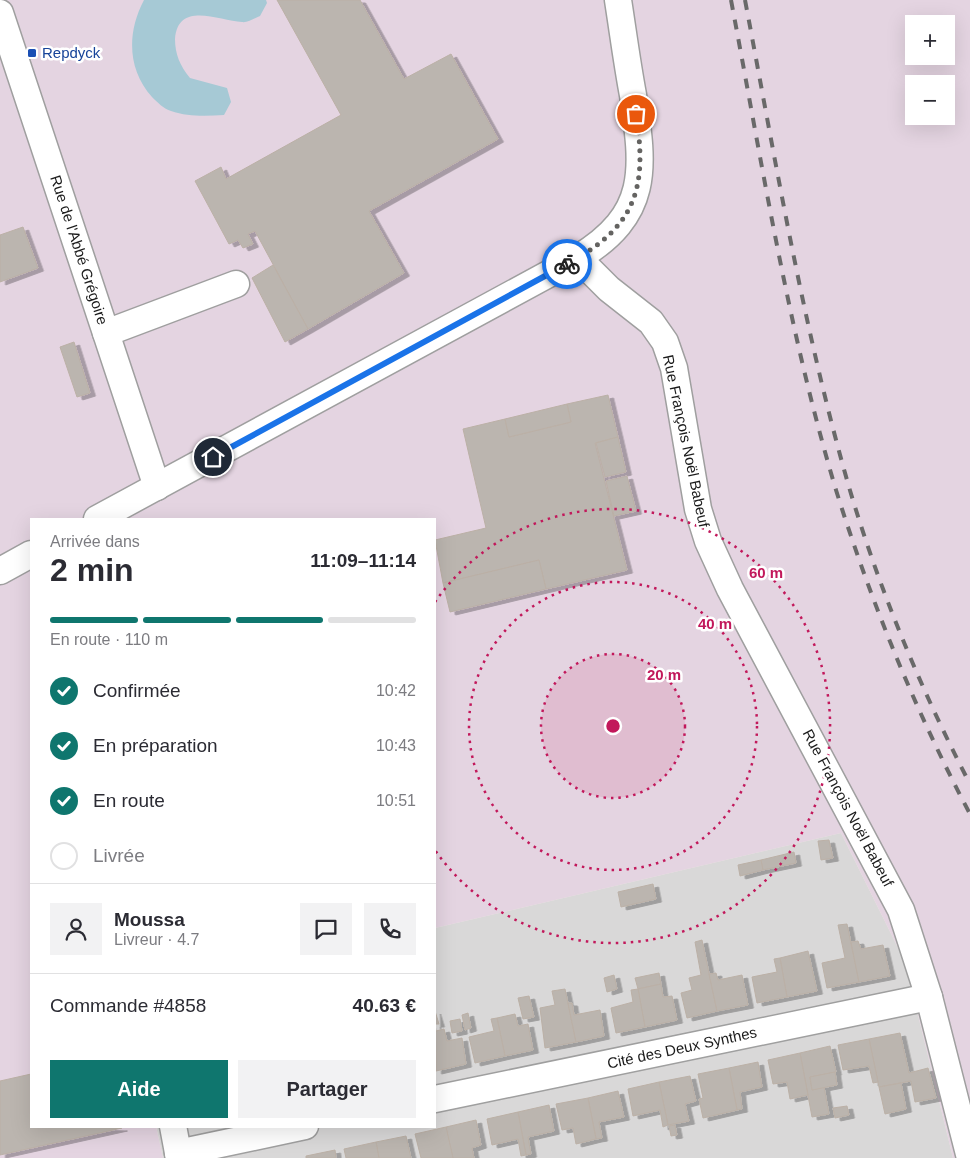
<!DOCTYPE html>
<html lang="fr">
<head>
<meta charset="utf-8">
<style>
	body { margin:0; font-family:Helvetica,sans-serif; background:#f2f2f3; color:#2b2b33; height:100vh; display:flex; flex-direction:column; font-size:19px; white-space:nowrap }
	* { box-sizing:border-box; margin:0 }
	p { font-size:16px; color:#7c7c81 }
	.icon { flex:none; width:28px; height:28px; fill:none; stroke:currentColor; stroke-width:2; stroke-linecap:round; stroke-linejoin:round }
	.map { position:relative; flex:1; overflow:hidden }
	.panel { position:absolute; left:30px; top:518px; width:406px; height:610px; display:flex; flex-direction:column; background:#fff; border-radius:0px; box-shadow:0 5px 20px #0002 }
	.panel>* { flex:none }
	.buttons { position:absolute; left:905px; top:15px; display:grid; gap:10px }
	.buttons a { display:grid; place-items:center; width:50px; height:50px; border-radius:0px; background:#fff; box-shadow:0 5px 20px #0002; font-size:25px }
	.pin { position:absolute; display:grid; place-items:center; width:42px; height:42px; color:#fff; margin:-21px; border:2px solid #fff; border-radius:50%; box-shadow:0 1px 5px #0007 }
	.courier { position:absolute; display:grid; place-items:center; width:50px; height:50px; margin:-25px; border:4px solid #1a73e8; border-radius:50%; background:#fff; color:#222; box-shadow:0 1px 6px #0007 }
	.headline em { font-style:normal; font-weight:700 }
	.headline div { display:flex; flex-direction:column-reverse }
	.headline { display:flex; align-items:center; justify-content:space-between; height:85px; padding:0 20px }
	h1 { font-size:32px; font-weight:700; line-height:38px }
	.bar { display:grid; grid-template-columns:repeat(4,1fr); gap:8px 5px; align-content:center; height:60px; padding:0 20px }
	.bar i { height:6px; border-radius:4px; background:#e1e1e2 }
	.bar .on { background:#0f766e }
	.bar p { grid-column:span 4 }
	.line { display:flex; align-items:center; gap:12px; padding:0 20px; border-top:1px solid #e1e1e2 }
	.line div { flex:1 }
	.round { display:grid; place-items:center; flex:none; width:52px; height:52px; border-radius:0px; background:#f2f2f3 }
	ol { padding:0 20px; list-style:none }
	li { display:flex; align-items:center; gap:15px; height:55px }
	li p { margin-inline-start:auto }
	li .icon { padding:5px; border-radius:50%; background:#0f766e; color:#fff; stroke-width:4 }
	li:last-child { color:#7c7c81 }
	li i { width:28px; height:28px; border:2px solid #e1e1e2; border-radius:50% }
	.action { display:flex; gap:10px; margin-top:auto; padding:10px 20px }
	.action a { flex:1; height:58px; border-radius:0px; background:#0f766e; color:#fff; font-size:20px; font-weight:700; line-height:58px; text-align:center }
	.action a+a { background:#f2f2f3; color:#2b2b33 }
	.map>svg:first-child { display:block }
</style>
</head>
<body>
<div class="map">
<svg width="970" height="1158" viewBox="0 0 970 1158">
	<defs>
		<filter id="shadow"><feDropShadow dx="5.5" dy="3" stdDeviation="0" flood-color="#0004"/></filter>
	</defs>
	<rect width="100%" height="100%" fill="#ece9e2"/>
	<!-- residential -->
	<polygon fill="#d9d8d8" points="841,833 905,962 953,1158 163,1158 156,1126 435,1126 435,928"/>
	<!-- industrial -->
	<path fill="#e4d4e1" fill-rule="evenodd" d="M0,0H970V1158H953L905,962L841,833L435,928V519H31V1126H156L163,1158H0ZM914,24H946V56H914ZM914,84H946V116H914Z"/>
	<!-- water -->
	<path fill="#a6c9d5" d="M144,0H266L267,3L260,16C255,18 247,23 242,22C220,21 178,0 175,39C175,54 180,66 190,78L227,88L231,102L224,115C207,116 188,117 171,111C164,109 157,102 152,97C127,69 127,32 144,0Z"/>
	<!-- building -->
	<g fill="#bbb5af" stroke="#bbb0a6" filter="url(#shadow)">
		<polygon points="277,0 360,0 404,79 451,54 498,139 369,211 404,273 308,329 255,231 248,234 253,244 243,248 238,240 229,244 195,181 221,167 226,179 341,115"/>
		<polygon points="23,227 38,268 0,282 0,235"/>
		<polygon points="273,265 308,329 285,342 252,278"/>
		<polygon points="74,342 90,393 77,397 60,347"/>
		<polygon points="608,395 618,437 595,443 627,570 546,589 539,560 443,583 435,540 486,528 463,429 505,419 509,437 571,422 567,404"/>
		<polygon points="567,404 571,422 509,437 505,419"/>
		<polygon points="618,437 626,472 605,477 596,443"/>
		<polygon points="627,476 636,511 614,516 606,481"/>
		<polygon points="539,560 546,589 450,612 443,583"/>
		<polygon points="829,840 833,858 821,860 818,841"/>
		<polygon points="794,852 796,863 763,870 761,860"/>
		<polygon points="761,860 763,870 740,876 738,865"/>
		<polygon points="653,884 656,899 621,907 618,892"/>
		<polygon points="847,924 859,982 827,988 822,963 845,958 838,925"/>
		<polygon points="702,940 717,1011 687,1018 681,993 692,990 689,978 701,975 695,942"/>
		<polygon points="858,941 861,949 883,945 890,976 859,982 851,942"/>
		<polygon points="808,951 817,991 787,997 780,958"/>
		<polygon points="780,958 787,997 757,1003 752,977 777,972 774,959"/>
		<polygon points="659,973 661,984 638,989 635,978"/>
		<polygon points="716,973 718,980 742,975 748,1005 717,1011 709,974"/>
		<polygon points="614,975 617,989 607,992 604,978"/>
		<polygon points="661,984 663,997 672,996 677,1020 645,1027 638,989"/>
		<polygon points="565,989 576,1042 545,1048 540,1008 555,1005 552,991"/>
		<polygon points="638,989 645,1027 616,1033 611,1008 633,1002 631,990"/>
		<polygon points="529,996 534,1017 523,1019 518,998"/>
		<polygon points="568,1003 572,1003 574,1015 600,1010 604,1036 576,1042"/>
		<polygon points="435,1011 439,1024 435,1024 436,1031 444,1029 447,1041 462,1038 466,1064 436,1071"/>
		<polygon points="468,1013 471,1028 465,1030 462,1015"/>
		<polygon points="515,1014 518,1026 528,1024 533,1050 505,1056 497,1018"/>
		<polygon points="497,1018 505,1056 475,1063 469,1037 494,1031 491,1019"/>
		<polygon points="460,1019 462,1031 452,1033 450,1021"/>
		<polygon points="900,1033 909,1073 928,1068 936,1098 915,1102 911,1081 879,1087 869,1039"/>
		<polygon points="869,1039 878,1082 873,1083 869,1066 843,1070 838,1045"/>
		<polygon points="830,1046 836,1072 810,1077 812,1090 824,1087 829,1114 812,1117 800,1053"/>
		<polygon points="800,1053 808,1095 790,1099 787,1082 773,1084 768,1060"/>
		<polygon points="758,1062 762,1087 740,1092 742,1109 737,1110 729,1068"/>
		<polygon points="729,1068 737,1110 703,1118 699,1099 703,1098 698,1074"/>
		<polygon points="835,1072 837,1085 812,1090 810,1077"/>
		<polygon points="31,1074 31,1126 122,1128 0,1155 0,1081"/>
		<polygon points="690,1076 696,1101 685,1104 689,1121 668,1125 659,1082"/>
		<polygon points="659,1082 668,1125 663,1127 660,1110 633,1116 628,1089"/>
		<polygon points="901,1083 906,1109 885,1114 879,1087"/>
		<polygon points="618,1091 624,1117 599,1122 602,1138 596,1139 588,1098"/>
		<polygon points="588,1098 596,1139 576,1144 573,1128 562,1130 556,1104"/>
		<polygon points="549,1105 554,1131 528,1137 531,1154 526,1155 518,1112"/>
		<polygon points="847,1106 849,1115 835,1118 833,1108"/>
		<polygon points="518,1112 526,1155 521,1156 518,1139 492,1145 487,1119"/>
		<polygon points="476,1120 481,1145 472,1148 474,1158 453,1158 446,1127"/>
		<polygon points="675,1125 677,1135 671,1136 669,1126"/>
		<polygon points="446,1127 453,1158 421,1158 415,1134"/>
		<polygon points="406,1136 411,1158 379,1158 376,1142"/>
		<polygon points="376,1142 379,1158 346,1158 344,1149"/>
		<polygon points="335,1150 336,1158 306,1158 306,1156"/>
	</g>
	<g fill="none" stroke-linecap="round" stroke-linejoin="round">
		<!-- minor casing -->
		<g stroke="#9f9f9f" stroke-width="29">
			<g id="minor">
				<polyline points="0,13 157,487"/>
				<polyline points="578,258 609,289 651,322 665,342 674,368 698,509 708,541 730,589 901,910 929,997 970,1158"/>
				<polyline points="106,333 236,284"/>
				<path d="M97,519L578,258C650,214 644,170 633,95C627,63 623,32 618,0"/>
				<polyline points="0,571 31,554"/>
				<polyline points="435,1099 929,997"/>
				<polyline points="173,1126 179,1158"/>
				<polyline points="178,1153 305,1126"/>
			</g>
		</g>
		<!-- minor -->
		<use href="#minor" stroke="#fff" stroke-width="26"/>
		<!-- rail -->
		<g stroke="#696969" stroke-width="4" stroke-dasharray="10 10" stroke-linecap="butt">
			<path d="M731,0C762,163 788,330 836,490C871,602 915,710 970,814"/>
			<path d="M745,0C776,163 803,327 849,487C879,589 921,690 970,784"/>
		</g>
	</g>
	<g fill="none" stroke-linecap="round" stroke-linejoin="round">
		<!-- done -->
		<path stroke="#646361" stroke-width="5" stroke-dasharray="0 9" d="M567,264C635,227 648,190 636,114"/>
		<!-- route -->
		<polyline stroke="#1a73e8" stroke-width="6" points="213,457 567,264"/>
	</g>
	<!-- distance rings -->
	<circle cx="613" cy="726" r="72" fill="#c2185b" fill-opacity=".12"/>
	<g fill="none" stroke="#c2185b" stroke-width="2.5" stroke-dasharray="2.5 5">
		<circle cx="613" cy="726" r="72"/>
		<circle cx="613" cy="726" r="144"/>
		<path d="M435 602A217 217 0 1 1 435 850"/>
	</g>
	<!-- markers -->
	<rect fill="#1a4fb4" stroke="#fff" stroke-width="2" x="27" y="48" width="10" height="10" rx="2.5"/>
	<g text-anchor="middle" stroke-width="5" stroke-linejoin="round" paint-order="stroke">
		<!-- transit labels -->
		<g font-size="15" fill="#164399" stroke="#fff" text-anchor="start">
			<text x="42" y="58">Repdyck</text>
		</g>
		<!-- street labels -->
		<g font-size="15" fill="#1b1b1b" stroke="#fff">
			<text transform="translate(79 250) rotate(72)" y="5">Rue de l'Abbé Grégoire</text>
			<text transform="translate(686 441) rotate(78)" y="5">Rue François Noël Babeuf</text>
			<text transform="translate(848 808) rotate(62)" y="5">Rue François Noël Babeuf</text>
			<text transform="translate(682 1048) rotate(-12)" y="5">Cité des Deux Synthes</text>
		</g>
	</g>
	<circle cx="613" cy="726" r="8" fill="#c2185b" stroke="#fff" stroke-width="2.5"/>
	<g font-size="15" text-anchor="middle" font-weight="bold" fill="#c2185b" stroke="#fff" stroke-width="5" stroke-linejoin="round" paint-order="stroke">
		<text x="766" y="578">60 m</text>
		<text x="715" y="629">40 m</text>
		<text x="664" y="680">20 m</text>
	</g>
</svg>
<div class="buttons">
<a>+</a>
<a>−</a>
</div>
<div class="pin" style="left:636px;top:114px;background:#ea580c"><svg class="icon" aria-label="bag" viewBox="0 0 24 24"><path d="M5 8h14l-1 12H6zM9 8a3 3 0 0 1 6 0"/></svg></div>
<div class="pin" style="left:213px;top:457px;background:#1f2937"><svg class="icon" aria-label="home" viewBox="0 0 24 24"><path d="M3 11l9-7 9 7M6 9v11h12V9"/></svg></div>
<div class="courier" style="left:567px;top:264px"><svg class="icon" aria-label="bike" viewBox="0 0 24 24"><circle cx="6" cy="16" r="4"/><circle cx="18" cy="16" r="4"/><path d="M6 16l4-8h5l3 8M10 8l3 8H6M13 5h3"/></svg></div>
<section class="panel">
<div class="headline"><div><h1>2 min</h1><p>Arrivée dans</p></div><em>11:09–11:14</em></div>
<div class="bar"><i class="on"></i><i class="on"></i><i class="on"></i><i></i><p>En route · 110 m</p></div>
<ol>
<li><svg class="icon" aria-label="check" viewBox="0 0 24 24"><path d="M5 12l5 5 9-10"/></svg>Confirmée<p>10:42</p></li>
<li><svg class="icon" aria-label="check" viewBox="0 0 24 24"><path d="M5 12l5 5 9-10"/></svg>En préparation<p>10:43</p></li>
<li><svg class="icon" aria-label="check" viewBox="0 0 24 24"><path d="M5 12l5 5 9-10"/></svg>En route<p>10:51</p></li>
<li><i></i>Livrée</li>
</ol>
<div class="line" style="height:90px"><a class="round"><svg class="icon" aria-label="person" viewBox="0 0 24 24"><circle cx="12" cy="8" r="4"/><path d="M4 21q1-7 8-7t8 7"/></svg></a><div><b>Moussa</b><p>Livreur · 4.7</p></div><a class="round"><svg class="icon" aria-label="chat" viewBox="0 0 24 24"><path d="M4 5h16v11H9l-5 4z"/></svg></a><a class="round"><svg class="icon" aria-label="phone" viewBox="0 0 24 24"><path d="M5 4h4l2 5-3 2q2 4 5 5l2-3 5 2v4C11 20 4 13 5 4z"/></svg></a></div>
<div class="line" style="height:65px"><div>Commande #4858</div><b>40.63 €</b></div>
<div class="action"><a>Aide</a><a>Partager</a></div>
</section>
</div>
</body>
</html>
